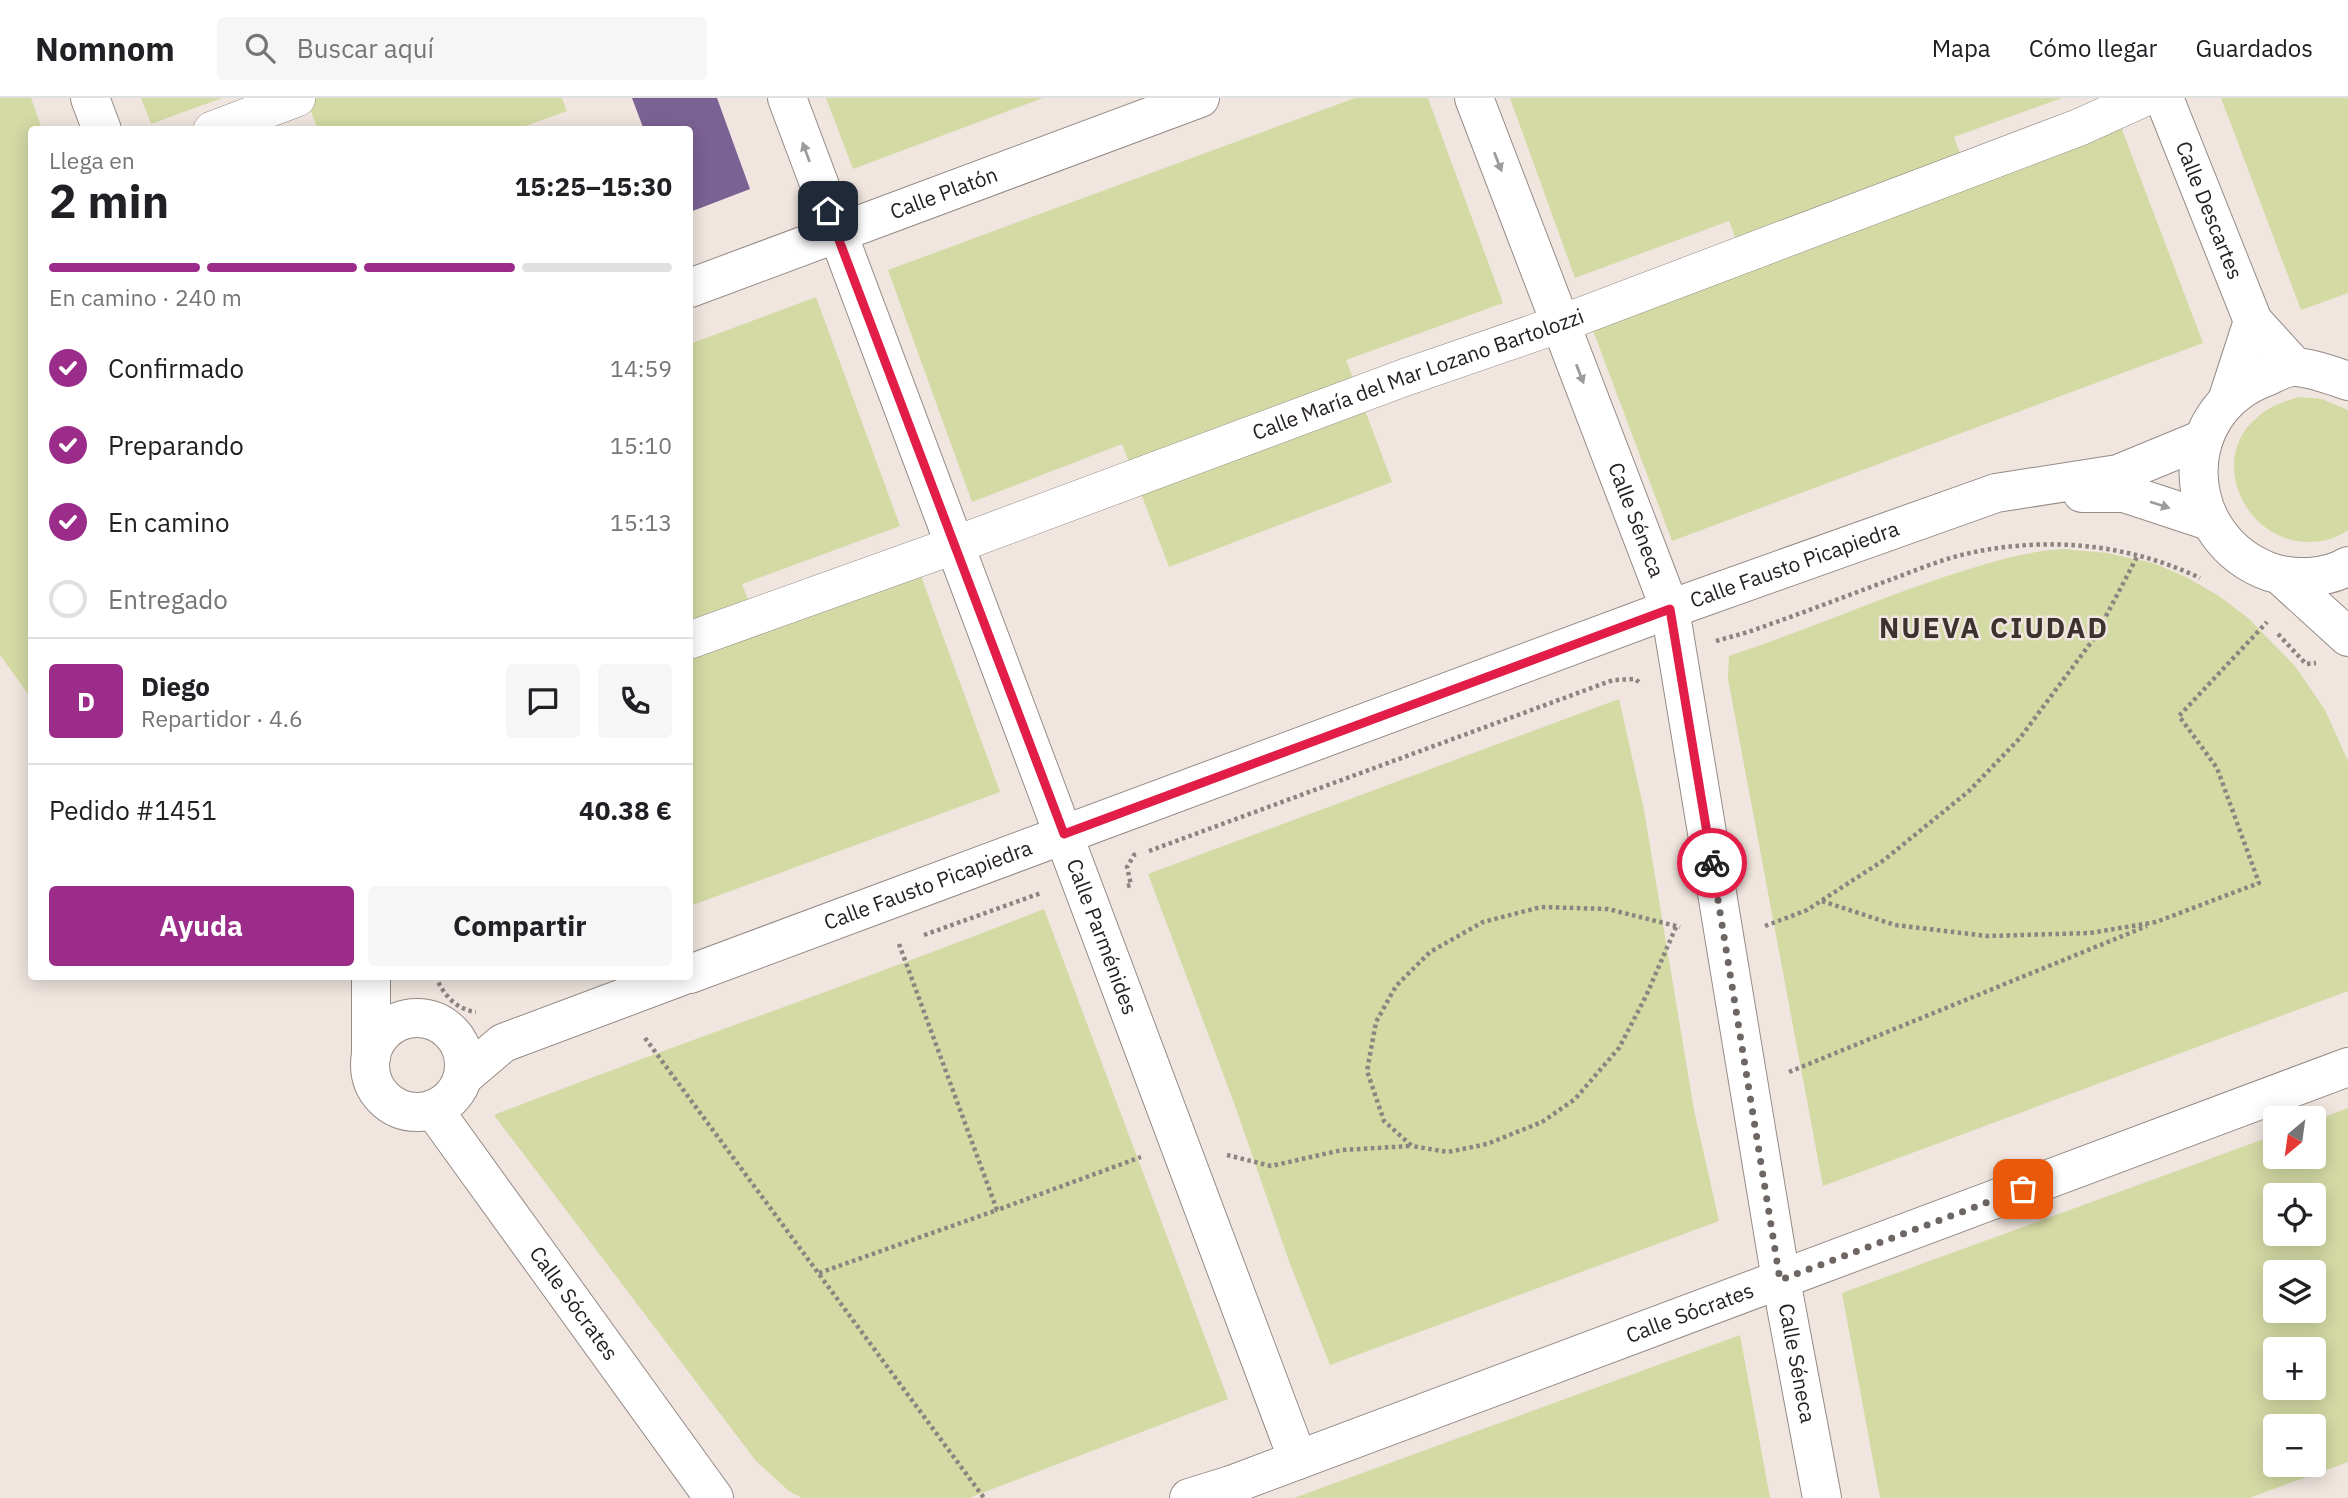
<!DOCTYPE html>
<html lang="es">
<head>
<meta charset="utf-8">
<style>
	body { margin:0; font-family:"IBM Plex Sans",sans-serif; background:#f6f6f6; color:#202124; height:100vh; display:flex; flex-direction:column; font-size:26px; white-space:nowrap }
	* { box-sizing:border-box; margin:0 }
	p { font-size:23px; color:#757577 }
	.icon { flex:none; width:38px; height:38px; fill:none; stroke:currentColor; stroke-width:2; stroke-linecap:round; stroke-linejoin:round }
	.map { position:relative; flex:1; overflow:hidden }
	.details { position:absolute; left:28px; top:28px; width:665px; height:854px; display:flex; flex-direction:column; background:#fff; border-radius:7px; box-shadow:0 4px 18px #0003 }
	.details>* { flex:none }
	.needle { width:46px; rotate:209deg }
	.tools { position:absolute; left:2263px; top:1008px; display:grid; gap:14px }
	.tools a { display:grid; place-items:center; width:63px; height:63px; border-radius:7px; background:#fff; box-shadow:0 4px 18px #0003; font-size:35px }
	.pin { position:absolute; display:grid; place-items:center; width:60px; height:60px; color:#fff; margin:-30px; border-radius:14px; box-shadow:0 4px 10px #0006 }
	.courier { position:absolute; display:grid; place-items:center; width:70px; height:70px; margin:-35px; border:5px solid #e11d48; border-radius:50%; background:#fff; color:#222; box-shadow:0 2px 9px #0007 }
	.head em { font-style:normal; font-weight:700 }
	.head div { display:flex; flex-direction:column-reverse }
	.head { display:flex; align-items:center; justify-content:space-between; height:119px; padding:0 21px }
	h1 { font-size:46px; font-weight:700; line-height:52px }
	.bar { display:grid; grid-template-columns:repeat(4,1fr); gap:10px 7px; align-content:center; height:84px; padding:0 21px }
	.bar i { height:9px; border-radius:5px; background:#e0e0e0 }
	.bar .selected { background:#9c2c8a }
	.bar p { grid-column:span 4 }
	.line { display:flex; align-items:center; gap:18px; padding:0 21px; border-top:2px solid #e0e0e0 }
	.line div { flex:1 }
	.round { display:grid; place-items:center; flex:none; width:74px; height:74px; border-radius:7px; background:#f6f6f6 }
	ol { padding:0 21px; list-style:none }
	li { display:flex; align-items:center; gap:21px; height:77px }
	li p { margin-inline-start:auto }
	li .icon { padding:7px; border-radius:50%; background:#9c2c8a; color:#fff; stroke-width:4 }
	li:last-child { color:#757577 }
	li i { width:38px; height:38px; border:4px solid #e0e0e0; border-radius:50% }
	.primary-button { display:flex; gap:14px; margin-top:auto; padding:14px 21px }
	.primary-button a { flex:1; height:80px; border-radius:7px; background:#9c2c8a; color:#fff; font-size:28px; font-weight:700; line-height:80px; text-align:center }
	.primary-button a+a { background:#f6f6f6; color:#202124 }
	header { display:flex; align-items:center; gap:42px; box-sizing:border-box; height:98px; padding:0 35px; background:#fff; border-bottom:2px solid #e0e0e0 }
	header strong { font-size:33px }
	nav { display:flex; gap:38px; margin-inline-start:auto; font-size:24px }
	.search { width:490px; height:63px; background:#f6f6f6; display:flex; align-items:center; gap:18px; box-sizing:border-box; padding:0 24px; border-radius:7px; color:#757577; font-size:26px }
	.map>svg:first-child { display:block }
</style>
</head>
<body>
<header>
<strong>Nomnom</strong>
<div class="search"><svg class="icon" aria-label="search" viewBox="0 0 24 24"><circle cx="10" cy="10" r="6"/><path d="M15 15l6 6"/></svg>Buscar aquí</div>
<nav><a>Mapa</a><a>Cómo llegar</a><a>Guardados</a></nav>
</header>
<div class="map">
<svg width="2348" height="1400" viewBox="0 0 2348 1400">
	<rect width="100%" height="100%" fill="#f0e5df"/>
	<!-- green -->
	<g fill="#d4daa4" fill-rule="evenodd">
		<polygon points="0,0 31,0 42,31 32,32 31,600 0,557"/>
		<polygon points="141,0 222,0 151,26"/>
		<polygon points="306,0 562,0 567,13 517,31 318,32"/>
		<polygon points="826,0 1043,0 853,71"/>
		<polygon points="1355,0 1428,0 1503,205 1346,262 1392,384 1169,469 1122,346 972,404 888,172"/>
		<polygon points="1510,0 2062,0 1954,39 1968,77 2118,21 2203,245 1672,443 1588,219 1743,160 1729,123 1575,180"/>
		<polygon points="2221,0 2348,0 2348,195 2301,212"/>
		<polygon points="816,199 900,428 742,486 757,524 917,467 1000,694 690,808 690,246"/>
		<path d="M2299,299L2322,301L2348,312V432C2336,441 2322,444 2308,444C2243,443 2206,358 2260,317C2272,307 2285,303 2299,299Z"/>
		<path d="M2063,451L2107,455L2153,465L2186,479L2219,498L2248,520L2295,568L2325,612L2348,663V893L1823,1088L1728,581L1729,558C1802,534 1872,503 1944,479C1985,466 2020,454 2063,451Z"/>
		<polygon points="1619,601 1644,712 1694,1012 1719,1123 1330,1267 1290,1166 1234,1005 1148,776"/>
		<path d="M1044,811L1228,1301L969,1400H802L789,1393L756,1363L494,1017C676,946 862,883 1044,811Z"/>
		<path d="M2348,1010V1364L2249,1400H1880L1842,1195L2275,1037V1059H2314V1023ZM2275,1097H2314V1136H2275ZM2275,1174H2314V1213H2275ZM2275,1251H2314V1290H2275ZM2275,1328H2314V1367H2275Z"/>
		<polygon points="1740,1237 1770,1400 1294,1400"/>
	</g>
	<!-- building -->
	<polygon fill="#7b6294" points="632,0 717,0 750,91 690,114 690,32 644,32"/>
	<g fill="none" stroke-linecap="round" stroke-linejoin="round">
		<!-- pedestrian casing -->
		<g stroke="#968b86" stroke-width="38">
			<g id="pedestrian">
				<polyline points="212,32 297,0"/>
				<path id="s1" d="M690,542L955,447L1406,279L1560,226L2080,29L2144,0"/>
			</g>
		</g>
		<!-- minor casing -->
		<g stroke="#968b86" stroke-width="40">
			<g id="minor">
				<polyline points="90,0 102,32"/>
				<path id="s2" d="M787,0L1298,1362"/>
				<path id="s3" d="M1474,0L1670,511L1781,1182L1822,1400"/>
				<path id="s4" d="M2164,0L2253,223L2294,268"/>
				<path id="s5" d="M690,190L1200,0"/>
				<path d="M2348,283C2333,278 2313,270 2296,269C2287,268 2275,275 2266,279C2172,314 2179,441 2270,474C2294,482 2326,481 2348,468"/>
				<polyline points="2227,303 2253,223"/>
				<polyline points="2082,395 2124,395 2209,423"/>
				<polyline points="2281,478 2348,539"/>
				<path id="s6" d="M690,876L1670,511L1996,395L2118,376L2203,341"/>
				<polyline points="371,878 371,959"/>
				<circle cx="417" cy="967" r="47"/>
				<polyline points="463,979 503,945 682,878"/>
				<path id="s7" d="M433,1011L714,1400"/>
				<path id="s8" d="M1189,1400L1231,1387L2348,969"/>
			</g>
		</g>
		<!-- path -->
		<g stroke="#8b8480" stroke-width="4.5" stroke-dasharray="3.5 3.5" stroke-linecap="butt">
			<polyline points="2278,536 2306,566 2316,565"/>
			<path d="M1716,543L1748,534C1794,518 1839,501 1884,484C1912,474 1941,461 1970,455C2048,438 2129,446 2200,480"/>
			<polyline points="1149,753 1613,582 1635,581 1640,585"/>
			<polyline points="1127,788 1131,787 1127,769 1134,757 1137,756"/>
			<polyline points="1822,803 1895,827 1987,838 2090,835 2156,824 2259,785 2217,670 2179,618 2267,524"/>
			<polyline points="1765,828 1807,812 1884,762 1969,693 2020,640 2095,539 2138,457"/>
			<polyline points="1676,829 1646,898 1619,950 1575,1001 1542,1024 1487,1046 1448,1054 1412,1048 1384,1023 1367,973 1376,924 1396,888 1430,854 1483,824 1541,809 1608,811 1680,829"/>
			<polyline points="924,837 1041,795"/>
			<polyline points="899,846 997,1112 1141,1059"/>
			<path d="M436,878C442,896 457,912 476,914"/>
			<polyline points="645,940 984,1400"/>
			<polyline points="1789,974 2147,828"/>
			<polyline points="1227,1057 1271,1068 1342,1052 1411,1048"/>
			<polyline points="819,1175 997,1112"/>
		</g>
		<!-- pedestrian -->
		<use href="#pedestrian" stroke="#fff" stroke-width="37"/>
		<!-- minor -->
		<use href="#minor" stroke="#fff" stroke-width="38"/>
	</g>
	<!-- one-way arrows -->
	<defs><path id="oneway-solid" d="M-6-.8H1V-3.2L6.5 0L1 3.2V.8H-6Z" transform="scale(1.75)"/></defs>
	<g fill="#9d9c9b">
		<use href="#oneway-solid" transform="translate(806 54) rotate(-110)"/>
		<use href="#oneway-solid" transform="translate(1498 64) rotate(69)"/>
		<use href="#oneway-solid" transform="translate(1580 276) rotate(69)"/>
		<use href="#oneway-solid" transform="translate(2160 407) rotate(18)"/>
	</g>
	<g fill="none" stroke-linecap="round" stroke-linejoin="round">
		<!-- done -->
		<polyline stroke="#6d6663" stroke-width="7" stroke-dasharray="0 12.6" points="1712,765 1780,1182 2023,1091"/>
		<!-- route -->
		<polyline stroke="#e11d48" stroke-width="9" points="828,113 1064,736 1670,511 1712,765"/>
	</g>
	<g text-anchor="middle" stroke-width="5" stroke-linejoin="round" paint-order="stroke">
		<!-- street labels -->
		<g font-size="21" fill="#262220" stroke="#f0e5df">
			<text dy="7" stroke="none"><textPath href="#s5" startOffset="271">Calle Platón</textPath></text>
			<text dy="7" stroke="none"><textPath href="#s4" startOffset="121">Calle Descartes</textPath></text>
			<text dy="7" stroke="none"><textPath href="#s1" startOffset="775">Calle María del Mar Lozano Bartolozzi</textPath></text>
			<text dy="7" stroke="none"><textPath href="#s3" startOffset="452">Calle Séneca</textPath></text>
			<text dy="7" stroke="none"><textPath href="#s6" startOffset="1178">Calle Fausto Picapiedra</textPath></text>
			<text dy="7" stroke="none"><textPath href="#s6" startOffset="254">Calle Fausto Picapiedra</textPath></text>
			<text dy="7" stroke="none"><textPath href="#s2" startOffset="896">Calle Parménides</textPath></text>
			<text dy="7" stroke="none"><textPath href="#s7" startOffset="240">Calle Sócrates</textPath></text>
			<text dy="7" stroke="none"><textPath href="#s8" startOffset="534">Calle Sócrates</textPath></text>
			<text dy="7" stroke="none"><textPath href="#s3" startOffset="1312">Calle Séneca</textPath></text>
		</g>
		<!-- district labels -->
		<g font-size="28" font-weight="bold" letter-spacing="2" fill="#3c332f" stroke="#f0e5df">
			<text x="1994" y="540">NUEVA CIUDAD</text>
		</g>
	</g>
</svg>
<div class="tools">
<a><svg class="needle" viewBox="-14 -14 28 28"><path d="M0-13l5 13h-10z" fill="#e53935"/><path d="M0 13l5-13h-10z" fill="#757577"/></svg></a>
<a><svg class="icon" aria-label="locate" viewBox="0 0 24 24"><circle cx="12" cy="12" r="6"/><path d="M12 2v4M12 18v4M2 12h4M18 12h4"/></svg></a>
<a><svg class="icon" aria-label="layers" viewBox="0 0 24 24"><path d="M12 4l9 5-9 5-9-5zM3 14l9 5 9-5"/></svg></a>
<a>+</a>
<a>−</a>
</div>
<div class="pin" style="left:2023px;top:1091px;background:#ea580c"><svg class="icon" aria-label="bag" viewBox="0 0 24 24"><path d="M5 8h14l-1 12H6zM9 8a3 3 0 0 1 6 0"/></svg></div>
<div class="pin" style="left:828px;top:113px;background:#1f2937"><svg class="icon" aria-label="home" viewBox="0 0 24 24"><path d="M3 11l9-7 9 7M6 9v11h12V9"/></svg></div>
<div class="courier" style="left:1712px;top:765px"><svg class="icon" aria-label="bike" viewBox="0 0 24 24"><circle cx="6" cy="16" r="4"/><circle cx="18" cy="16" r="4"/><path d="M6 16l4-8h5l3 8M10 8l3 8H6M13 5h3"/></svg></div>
<section class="details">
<div class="head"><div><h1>2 min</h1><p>Llega en</p></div><em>15:25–15:30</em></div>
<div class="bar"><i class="selected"></i><i class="selected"></i><i class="selected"></i><i></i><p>En camino · 240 m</p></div>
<ol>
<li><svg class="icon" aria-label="check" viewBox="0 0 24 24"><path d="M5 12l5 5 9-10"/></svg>Confirmado<p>14:59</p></li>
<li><svg class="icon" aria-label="check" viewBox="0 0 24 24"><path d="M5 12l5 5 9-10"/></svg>Preparando<p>15:10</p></li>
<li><svg class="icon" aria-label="check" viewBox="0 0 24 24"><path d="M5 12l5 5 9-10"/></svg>En camino<p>15:13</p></li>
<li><i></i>Entregado</li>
</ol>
<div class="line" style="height:126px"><b class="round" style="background:#9c2c8a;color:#fff">D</b><div><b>Diego</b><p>Repartidor · 4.6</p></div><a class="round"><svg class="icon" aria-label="chat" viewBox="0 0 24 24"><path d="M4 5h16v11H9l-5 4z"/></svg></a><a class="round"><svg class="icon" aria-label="phone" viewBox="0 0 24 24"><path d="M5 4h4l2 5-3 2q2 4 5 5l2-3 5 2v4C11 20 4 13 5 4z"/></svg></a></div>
<div class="line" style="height:91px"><div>Pedido #1451</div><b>40.38 €</b></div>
<div class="primary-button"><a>Ayuda</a><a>Compartir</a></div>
</section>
</div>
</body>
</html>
